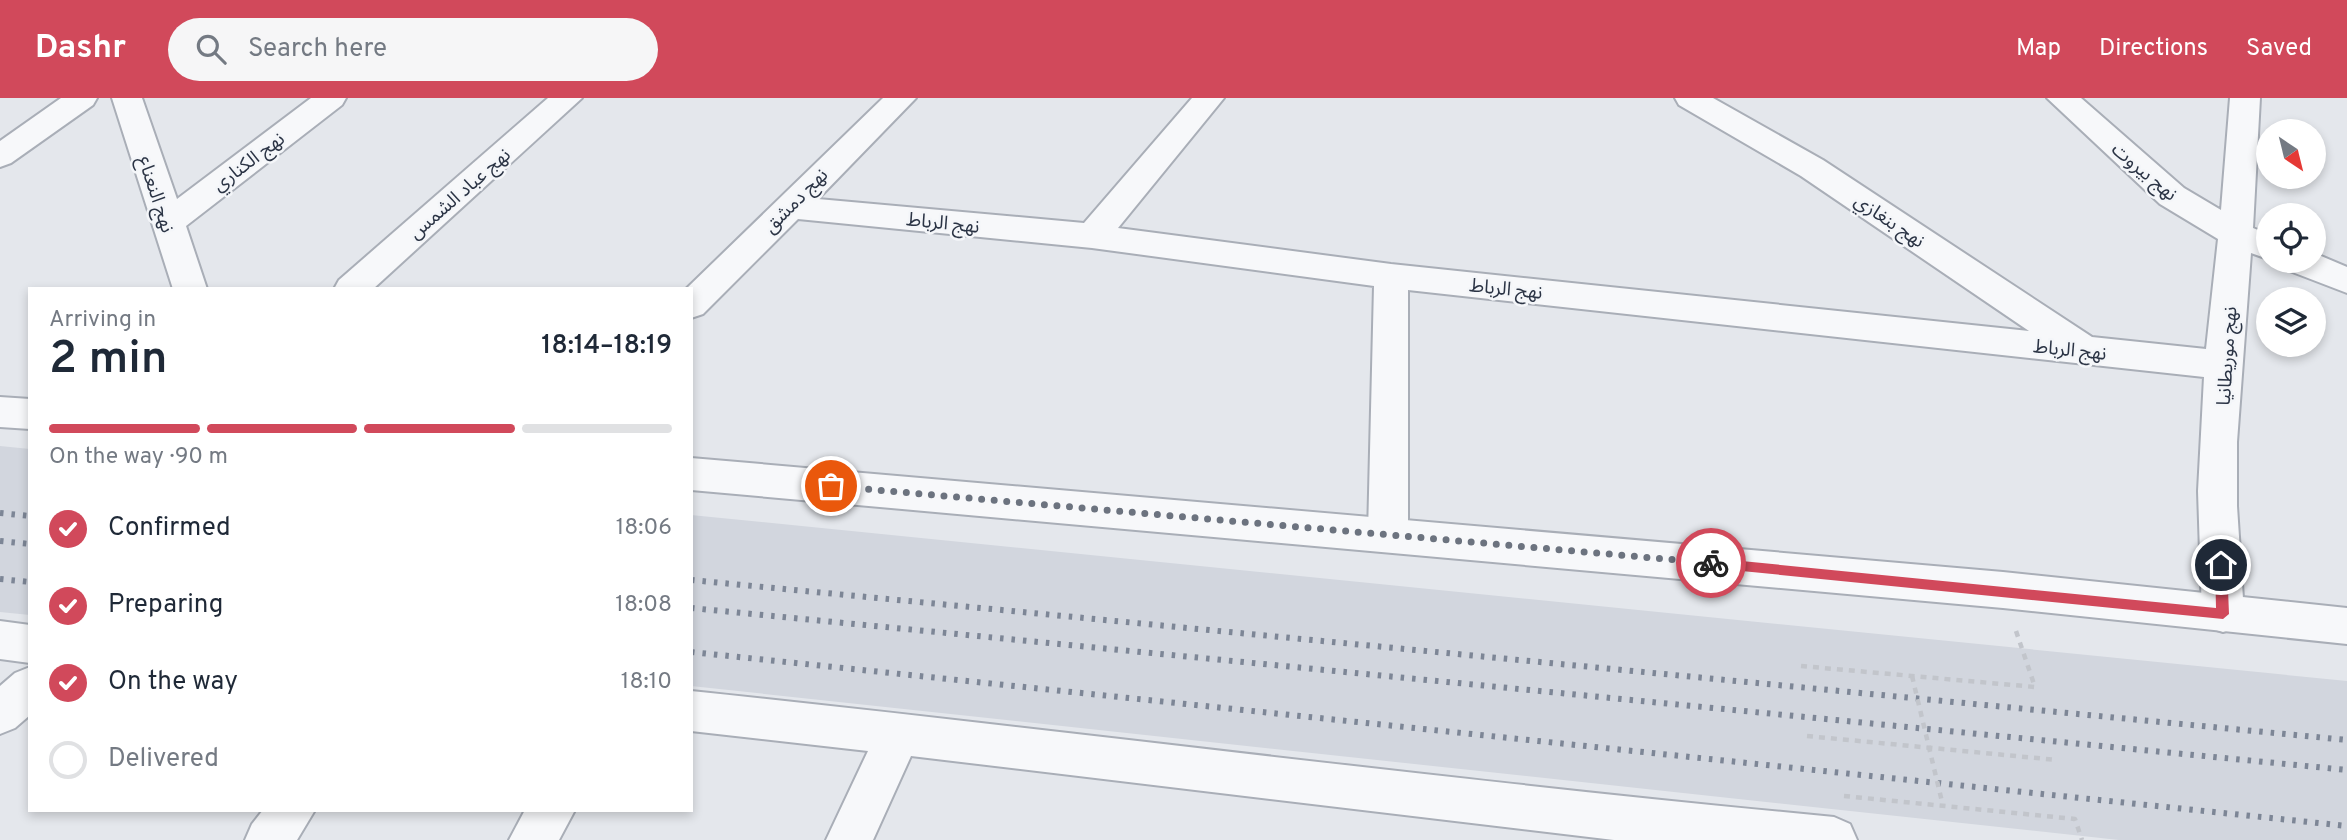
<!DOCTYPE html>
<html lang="en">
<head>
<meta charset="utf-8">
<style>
	body { margin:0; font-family:Overpass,"Noto Sans Arabic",sans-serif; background:#f6f6f7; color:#1f2937; height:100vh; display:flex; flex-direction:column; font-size:26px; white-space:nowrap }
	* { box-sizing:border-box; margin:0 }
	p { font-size:23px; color:#747a83 }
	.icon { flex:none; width:38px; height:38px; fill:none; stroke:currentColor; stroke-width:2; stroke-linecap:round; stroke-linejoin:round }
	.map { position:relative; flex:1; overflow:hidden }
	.side { position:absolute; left:28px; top:189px; width:665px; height:525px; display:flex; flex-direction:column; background:#fff; border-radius:0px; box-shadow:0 4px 10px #0003 }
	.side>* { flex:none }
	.needle { width:46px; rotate:145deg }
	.controls { position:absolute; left:2256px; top:21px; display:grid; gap:14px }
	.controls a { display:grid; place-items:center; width:70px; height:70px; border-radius:50%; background:#fff; box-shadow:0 4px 10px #0003; font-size:35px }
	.pin { position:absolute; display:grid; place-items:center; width:60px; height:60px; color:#fff; margin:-30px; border:4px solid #fff; border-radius:50%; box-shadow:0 2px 7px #0007 }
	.courier { position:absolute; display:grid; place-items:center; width:70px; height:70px; margin:-35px; border:5px solid #d1495b; border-radius:50%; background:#fff; color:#222; box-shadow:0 2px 9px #0007 }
	.headline em { font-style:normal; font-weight:600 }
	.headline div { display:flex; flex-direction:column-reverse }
	.headline { display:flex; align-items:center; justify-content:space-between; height:119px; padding:0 21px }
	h1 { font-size:46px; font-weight:600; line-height:52px }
	.bar { display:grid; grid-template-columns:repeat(4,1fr); gap:10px 7px; align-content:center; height:84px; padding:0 21px }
	.bar i { height:9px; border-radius:5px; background:#e0e1e3 }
	.bar .current { background:#d1495b }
	.bar p { grid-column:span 4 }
	ol { padding:0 21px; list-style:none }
	li { display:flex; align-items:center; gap:21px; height:77px }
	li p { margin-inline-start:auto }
	li .icon { padding:7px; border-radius:50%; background:#d1495b; color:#fff; stroke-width:4 }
	li:last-child { color:#747a83 }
	li i { width:38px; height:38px; border:4px solid #e0e1e3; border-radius:50% }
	header { display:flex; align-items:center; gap:42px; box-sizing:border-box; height:98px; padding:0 35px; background:#d1495b; color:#fff }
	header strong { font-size:33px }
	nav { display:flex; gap:38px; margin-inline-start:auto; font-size:24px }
	.search { width:490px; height:63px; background:#f6f6f7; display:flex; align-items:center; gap:18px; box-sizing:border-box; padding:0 24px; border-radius:38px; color:#747a83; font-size:26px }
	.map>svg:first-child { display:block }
</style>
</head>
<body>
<header>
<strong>Dashr</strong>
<div class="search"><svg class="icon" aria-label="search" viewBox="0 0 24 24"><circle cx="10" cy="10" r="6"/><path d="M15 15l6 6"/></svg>Search here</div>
<nav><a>Map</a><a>Directions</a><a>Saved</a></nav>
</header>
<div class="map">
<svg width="2347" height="742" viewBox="0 0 2347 742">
	<rect width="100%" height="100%" fill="#e4e7ec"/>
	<!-- built -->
	<g fill="#d2d6de">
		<polygon points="0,348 30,351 30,517 0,514"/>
		<polygon points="691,417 2347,583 2347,742 2119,742 691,588"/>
	</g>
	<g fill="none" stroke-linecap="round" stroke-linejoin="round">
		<!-- minor casing -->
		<g stroke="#a9aeb7" stroke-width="4">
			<g id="minor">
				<polygon points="61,0 97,0 93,7 11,65 0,69 0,43"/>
				<polygon points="112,0 142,0 177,101 311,0 346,0 342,7 186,128 207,191 173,191"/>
				<polygon points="548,0 582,0 373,191 334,191 339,182"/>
				<polygon points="883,0 916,0 818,101 1084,125 1192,0 1224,0 1118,130 1391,166 2029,233 1801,78 1679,7 1675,0 1713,0 1823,62 2092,239 2206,251 2218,141 2160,106 2047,0 2081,0 2184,90 2221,112 2230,0 2260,0 2253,130 2268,136 2268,161 2251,155 2237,344 2237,408 2244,516 2238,529 2223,534 2208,529 2202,516 2198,393 2204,279 1408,192 1408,436 1402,448 1388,453 1374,448 1368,436 1374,188 1092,150 798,121 703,216 691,220 691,191 686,191"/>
				<polygon points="2314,155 2347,169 2347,195 2287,172 2282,163 2314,163"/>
				<polygon points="0,523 30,527 30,565 0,561"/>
				<polygon points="30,569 30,617 15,630 0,636 0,588 15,575"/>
				<path d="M691,593C1072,633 1452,683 1834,719L1850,726L1857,742H1614L911,658L873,742H826L868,653L691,633Z"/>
				<polygon points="263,712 315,712 297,742 245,742 252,726"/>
				<polygon points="525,712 575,712 559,742 509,742"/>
			</g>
		</g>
		<!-- tertiary casing -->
		<g stroke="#a9aeb7" stroke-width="4">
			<g id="tertiary">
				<polygon points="0,299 30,301 30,331 0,329"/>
				<polygon points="691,360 2003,474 2347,510 2347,546 2003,510 691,392"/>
			</g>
		</g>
		<!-- path -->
		<g stroke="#c2c5cb" stroke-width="4.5" stroke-dasharray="6 6" stroke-linecap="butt">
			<polyline points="1801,568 2035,589 2016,533"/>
			<polyline points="1807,638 2057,662"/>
			<polyline points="1844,698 2075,721 2082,742"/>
		</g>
		<!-- minor -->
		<use href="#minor" fill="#f7f8fa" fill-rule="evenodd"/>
		<!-- tertiary -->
		<use href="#tertiary" fill="#f7f8fa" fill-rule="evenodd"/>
		<!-- rail -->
		<g stroke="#7d8696" stroke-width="6" stroke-dasharray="3.5 8" stroke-linecap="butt">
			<polyline points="0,415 30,418"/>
			<polyline points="0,443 30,446"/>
			<polyline points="0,481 30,484"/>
			<polyline points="691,482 2347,642"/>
			<polyline points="691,510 2347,672"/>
			<polyline points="691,554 2347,728"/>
		</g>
		<!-- path-bridge -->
		<polyline stroke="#c2c5cb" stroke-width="4.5" stroke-dasharray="6 6" stroke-linecap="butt" points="1912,578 1943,708"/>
	</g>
	<!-- route -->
	<polygon fill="#d1495b" points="1711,460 2216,510 2215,467 2221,461 2227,467 2229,516 2223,521 1711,470 1705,465"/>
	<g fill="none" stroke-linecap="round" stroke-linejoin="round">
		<!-- done -->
		<polyline stroke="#6c737f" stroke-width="7" stroke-dasharray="0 12.6" points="831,388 1711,465"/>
	</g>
	<g text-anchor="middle" stroke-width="5" stroke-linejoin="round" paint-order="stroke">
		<!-- street labels -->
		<g font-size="19" fill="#2b3445" stroke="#f4f6f9">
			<text transform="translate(248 63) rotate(-37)" y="7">نهج الكناري</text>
			<text transform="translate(2145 73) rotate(40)" y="7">نهج بيروت</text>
			<text transform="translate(459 95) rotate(-41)" y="7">نهج عباد الشمس</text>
			<text transform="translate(157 96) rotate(72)" y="7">نهج النعناع</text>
			<text transform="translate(795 102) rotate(-45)" y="7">نهج دمشق</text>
			<text transform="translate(1890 122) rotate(34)" y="7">نهج بنغازي</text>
			<text transform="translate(943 124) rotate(6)" y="7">نهج الرباط</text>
			<text transform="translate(1506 190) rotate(6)" y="7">نهج الرباط</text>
			<text transform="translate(2070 251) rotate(6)" y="7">نهج الرباط</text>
			<text transform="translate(2226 258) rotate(-86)" y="7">نهج موريطانيا</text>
		</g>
	</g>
</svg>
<div class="controls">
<a><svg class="needle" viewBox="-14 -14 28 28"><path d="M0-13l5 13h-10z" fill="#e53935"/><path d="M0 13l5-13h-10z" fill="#747a83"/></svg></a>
<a><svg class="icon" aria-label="locate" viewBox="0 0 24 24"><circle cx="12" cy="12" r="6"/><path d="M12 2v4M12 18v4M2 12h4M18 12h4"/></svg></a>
<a><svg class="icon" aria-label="layers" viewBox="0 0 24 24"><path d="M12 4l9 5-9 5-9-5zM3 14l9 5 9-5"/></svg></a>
</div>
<div class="pin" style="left:831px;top:388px;background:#ea580c"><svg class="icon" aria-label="bag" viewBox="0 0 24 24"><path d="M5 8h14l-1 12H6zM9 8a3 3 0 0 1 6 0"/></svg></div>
<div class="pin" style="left:2221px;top:467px;background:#1f2937"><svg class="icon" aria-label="home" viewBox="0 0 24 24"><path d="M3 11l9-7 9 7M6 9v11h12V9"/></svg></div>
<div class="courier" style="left:1711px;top:465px"><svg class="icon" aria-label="bike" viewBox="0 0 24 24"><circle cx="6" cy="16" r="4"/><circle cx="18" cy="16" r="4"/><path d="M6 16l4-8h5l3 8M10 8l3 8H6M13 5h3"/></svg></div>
<section class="side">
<div class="headline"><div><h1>2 min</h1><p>Arriving in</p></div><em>18:14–18:19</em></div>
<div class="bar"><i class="current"></i><i class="current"></i><i class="current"></i><i></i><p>On the way · 90 m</p></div>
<ol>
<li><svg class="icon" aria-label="check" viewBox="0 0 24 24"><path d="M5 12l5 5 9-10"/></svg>Confirmed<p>18:06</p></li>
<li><svg class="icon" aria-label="check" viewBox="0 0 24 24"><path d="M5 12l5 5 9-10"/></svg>Preparing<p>18:08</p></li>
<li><svg class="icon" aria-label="check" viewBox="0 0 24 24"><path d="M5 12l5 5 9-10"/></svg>On the way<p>18:10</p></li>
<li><i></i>Delivered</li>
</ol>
</section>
</div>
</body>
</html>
